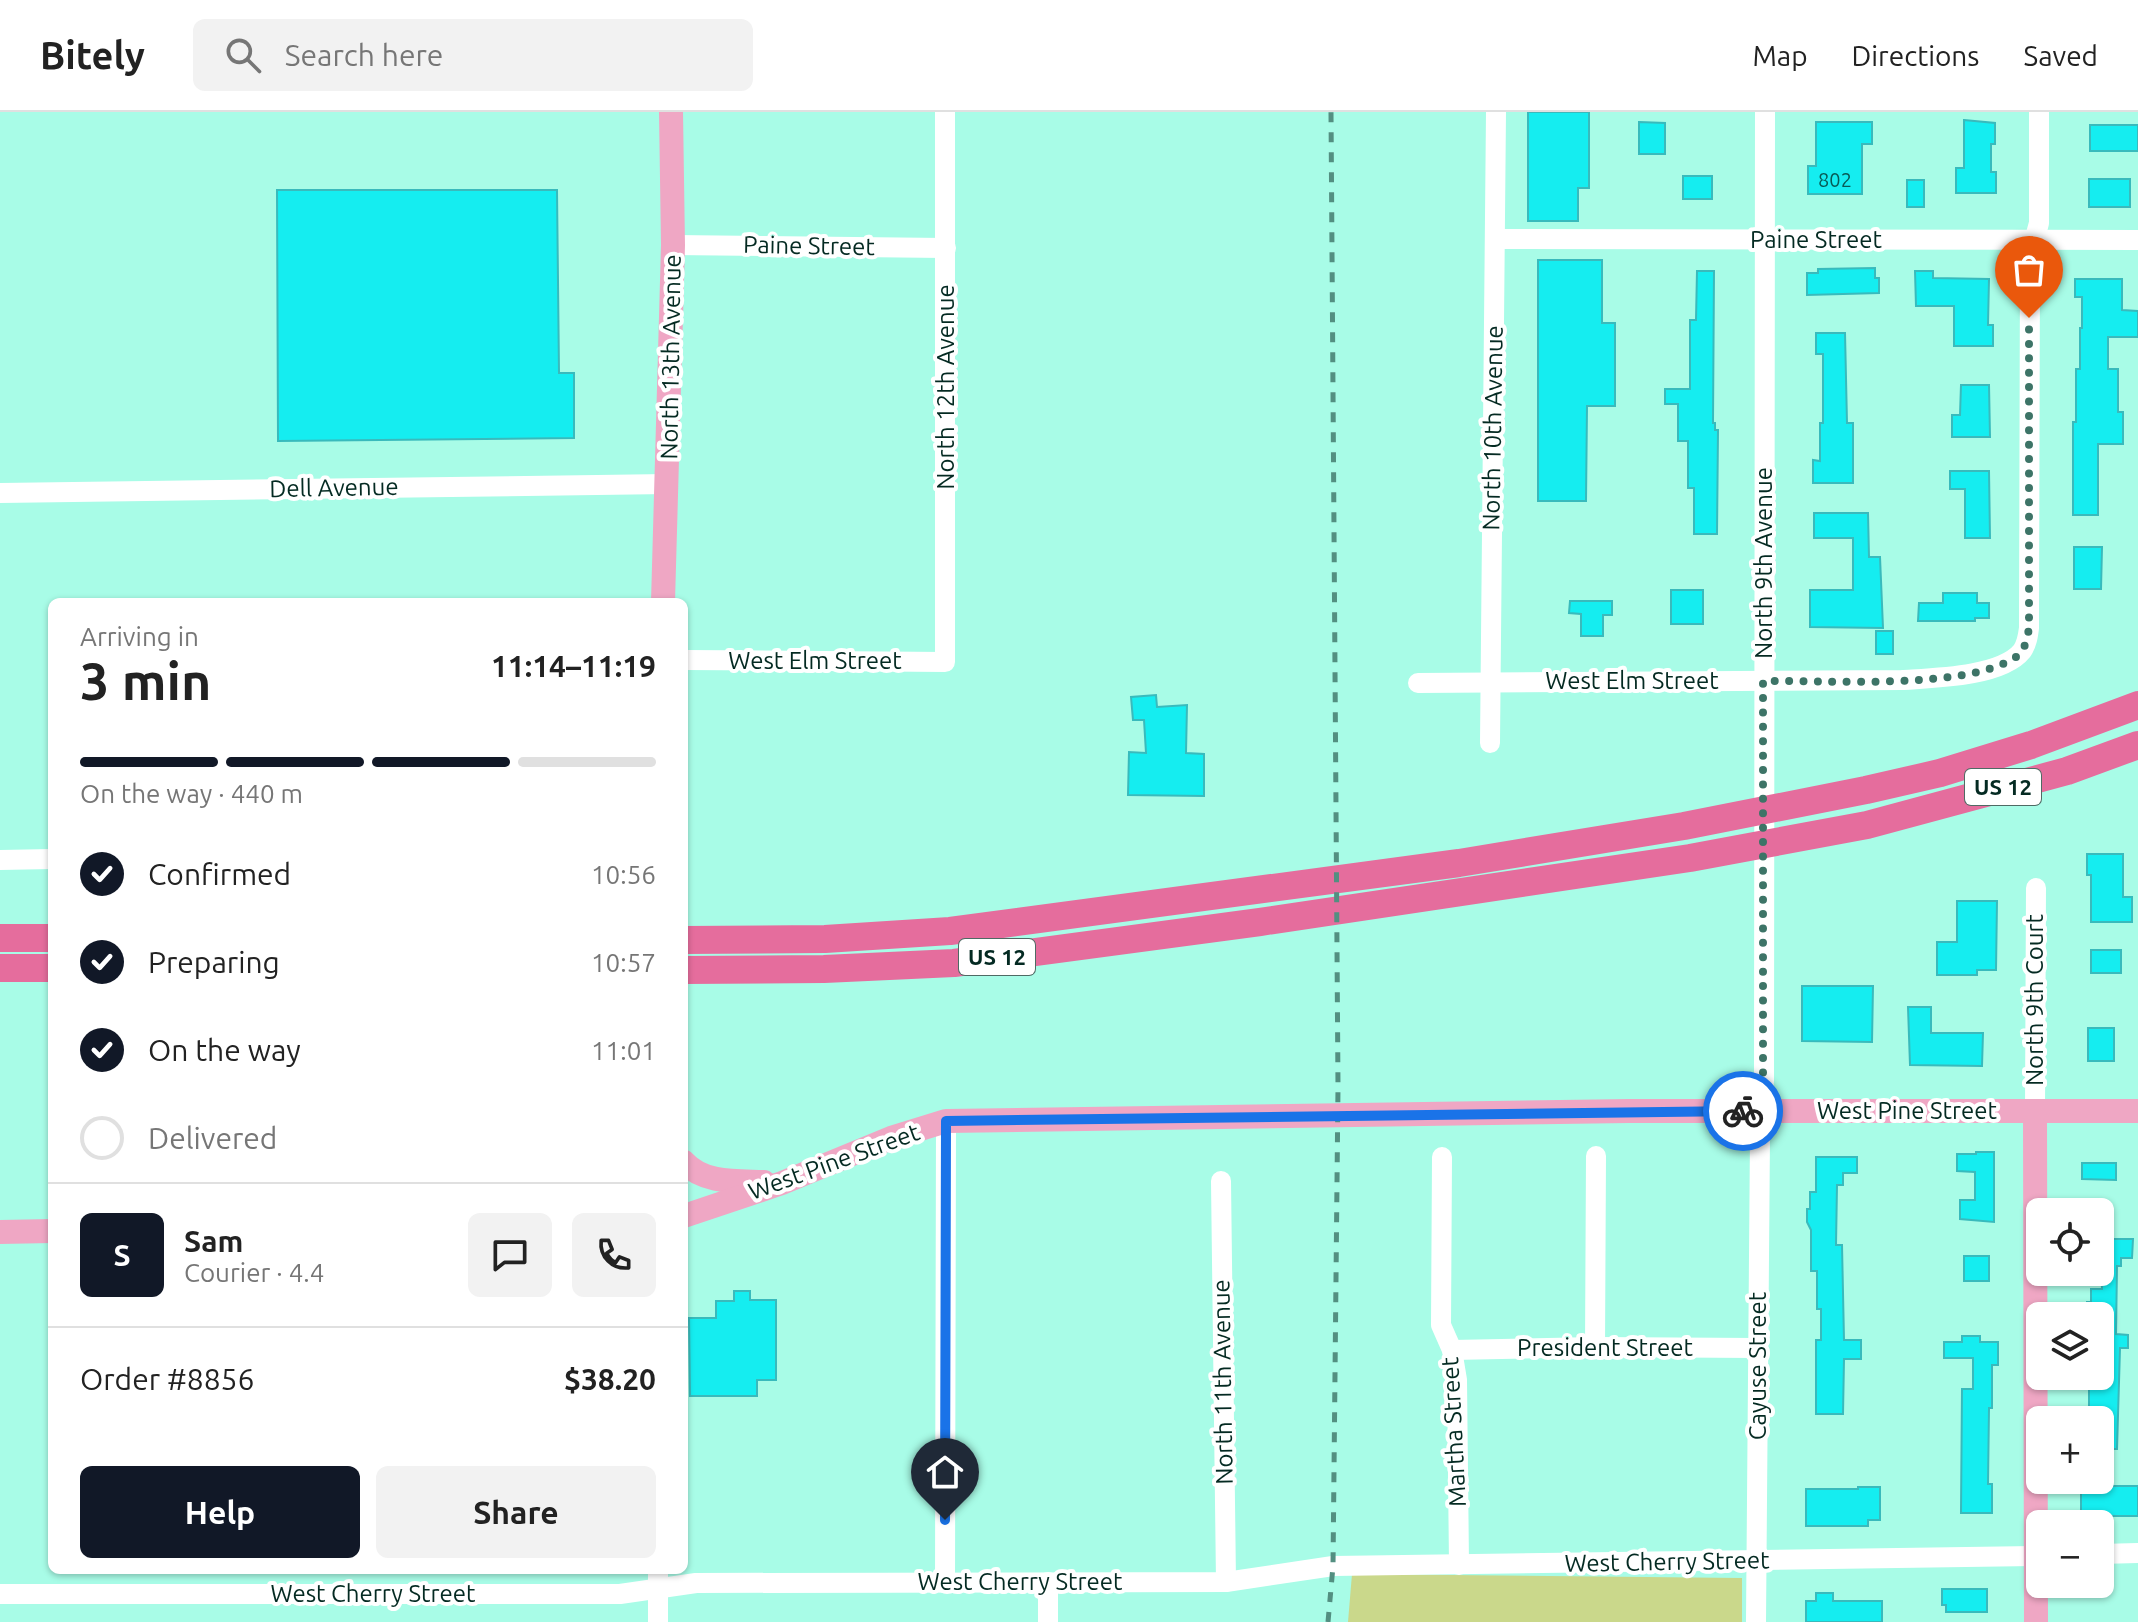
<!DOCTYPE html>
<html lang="en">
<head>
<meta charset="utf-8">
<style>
	body { margin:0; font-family:Ubuntu,sans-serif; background:#f2f2f2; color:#222; height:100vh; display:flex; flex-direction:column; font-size:30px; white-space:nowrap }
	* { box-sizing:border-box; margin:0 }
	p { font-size:26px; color:#767676 }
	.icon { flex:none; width:44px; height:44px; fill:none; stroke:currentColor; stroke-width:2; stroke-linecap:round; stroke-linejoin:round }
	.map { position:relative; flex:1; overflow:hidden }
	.panel { position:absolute; left:48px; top:486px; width:640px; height:976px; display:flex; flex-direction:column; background:#fff; border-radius:12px; box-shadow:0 2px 6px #0004 }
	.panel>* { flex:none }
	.tools { position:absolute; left:2026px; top:1086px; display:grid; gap:16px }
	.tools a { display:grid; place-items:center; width:88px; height:88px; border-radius:12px; background:#fff; box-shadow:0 2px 6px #0004; font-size:40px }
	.pin { position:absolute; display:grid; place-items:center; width:68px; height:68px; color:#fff; margin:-82px -34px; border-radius:50% 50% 50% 0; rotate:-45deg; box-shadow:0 0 8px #0007 }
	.pin .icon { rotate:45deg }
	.courier { position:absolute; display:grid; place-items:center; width:80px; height:80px; margin:-40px; border:6px solid #1a73e8; border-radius:50%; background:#fff; color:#222; box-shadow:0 2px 10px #0007 }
	.summary em { font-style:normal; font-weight:700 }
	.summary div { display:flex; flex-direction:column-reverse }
	.summary { display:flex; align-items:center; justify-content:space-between; height:136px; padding:0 32px }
	h1 { font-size:52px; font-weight:700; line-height:60px }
	.bar { display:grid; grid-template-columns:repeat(4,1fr); gap:12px 8px; align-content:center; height:96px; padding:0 32px }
	.bar i { height:10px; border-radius:6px; background:#e0e0e0 }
	.bar .active { background:#111827 }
	.bar p { grid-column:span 4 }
	.line { display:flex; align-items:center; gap:20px; padding:0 32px; border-top:2px solid #e0e0e0 }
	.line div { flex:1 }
	.round { display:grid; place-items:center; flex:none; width:84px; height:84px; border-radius:12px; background:#f2f2f2 }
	ol { padding:0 32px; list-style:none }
	li { display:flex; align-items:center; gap:24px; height:88px }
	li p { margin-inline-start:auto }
	li .icon { padding:8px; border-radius:50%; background:#111827; color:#fff; stroke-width:4 }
	li:last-child { color:#767676 }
	li i { width:44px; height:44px; border:4px solid #e0e0e0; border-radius:50% }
	.primary-button { display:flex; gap:16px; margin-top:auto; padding:16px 32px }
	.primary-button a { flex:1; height:92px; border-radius:12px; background:#111827; color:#fff; font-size:32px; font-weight:700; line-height:92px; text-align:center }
	.primary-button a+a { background:#f2f2f2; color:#222 }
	header { display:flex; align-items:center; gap:48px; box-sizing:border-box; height:112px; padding:0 40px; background:#fff; border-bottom:2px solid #e0e0e0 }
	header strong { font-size:38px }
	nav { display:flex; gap:44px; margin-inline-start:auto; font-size:28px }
	.search { width:560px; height:72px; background:#f2f2f2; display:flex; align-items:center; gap:20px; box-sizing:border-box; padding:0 28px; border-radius:12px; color:#767676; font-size:30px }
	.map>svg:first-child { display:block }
</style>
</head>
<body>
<header>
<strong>Bitely</strong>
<div class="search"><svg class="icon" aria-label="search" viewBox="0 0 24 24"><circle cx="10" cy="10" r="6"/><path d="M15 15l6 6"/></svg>Search here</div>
<nav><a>Map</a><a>Directions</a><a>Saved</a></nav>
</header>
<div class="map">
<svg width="2138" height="1510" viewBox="0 0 2138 1510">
	<rect width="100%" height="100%" fill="#a8fce7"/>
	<!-- green -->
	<polygon fill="#cad88b" points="1352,1462 1742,1466 1742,1510 1348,1510"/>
	<!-- building -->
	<g fill="#15edf0" stroke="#39babc" stroke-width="2">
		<polygon points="1528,0 1589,0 1589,76 1578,76 1578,109 1528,109"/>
		<polygon points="1964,8 1995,11 1995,32 1991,32 1991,60 1996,60 1996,81 1956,81 1956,56 1964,56"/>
		<polygon points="1639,10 1665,11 1665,42 1639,42"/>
		<polygon points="1816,10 1872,10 1872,32 1862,32 1862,82 1808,82 1808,54 1816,54"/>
		<rect x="2090" y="13" width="48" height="26"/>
		<rect x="1683" y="64" width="29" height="23"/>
		<rect x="2089" y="67" width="41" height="28"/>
		<rect x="1907" y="68" width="17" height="27"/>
		<polygon points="277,78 557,78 559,261 574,261 574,326 278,329"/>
		<polygon points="1538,148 1602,148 1602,211 1615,211 1615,294 1587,294 1586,389 1538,389"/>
		<polygon points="1875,156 1875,166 1879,166 1879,181 1807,183 1807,161 1818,161 1818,157"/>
		<polygon points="1697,159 1714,159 1713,311 1715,311 1715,318 1718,318 1717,422 1694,422 1694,376 1688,376 1688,329 1678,329 1678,292 1665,292 1665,277 1690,277 1690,208 1696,208"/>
		<polygon points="1915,159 1933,159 1933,166 1989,167 1988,213 1993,213 1993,234 1954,234 1954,194 1916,194"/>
		<polygon points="2075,167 2122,167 2122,198 2138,199 2138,225 2108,225 2108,257 2118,257 2118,300 2123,300 2123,332 2098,332 2098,403 2073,403 2073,310 2076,310 2076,257 2080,257 2080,216 2082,216 2082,185 2075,185"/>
		<polygon points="1816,221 1845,221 1847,311 1853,311 1853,371 1813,371 1813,348 1820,349 1820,311 1823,311 1823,242 1816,242"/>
		<polygon points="1961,273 1989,273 1990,325 1952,325 1952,303 1960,303"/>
		<polygon points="1950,359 1989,359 1990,426 1965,426 1965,377 1950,377"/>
		<polygon points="1814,401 1868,401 1869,445 1880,445 1883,516 1810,515 1810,478 1853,478 1853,426 1814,426"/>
		<polygon points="2074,435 2102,435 2101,477 2074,477"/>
		<rect x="1671" y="478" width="32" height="34"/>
		<polygon points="1943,481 1977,481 1977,491 1989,491 1989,506 1975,506 1975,509 1918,509 1919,491 1943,491"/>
		<polygon points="1570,489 1612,489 1612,503 1603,503 1603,524 1581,524 1581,502 1569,501"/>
		<rect x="1876" y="519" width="17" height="23"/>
		<polygon points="1156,583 1157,595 1187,593 1186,641 1204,642 1204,684 1128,683 1129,640 1146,641 1144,608 1133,608 1131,585"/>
		<polygon points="2087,742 2123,742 2123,785 2132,785 2132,810 2091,810 2091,763 2087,763"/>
		<polygon points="1957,789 1997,789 1996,858 1977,858 1977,863 1937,863 1937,830 1957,830"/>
		<rect x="2091" y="838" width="30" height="23"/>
		<polygon points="1802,874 1873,874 1872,930 1802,929"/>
		<polygon points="1908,895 1931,895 1931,921 1983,921 1982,954 1910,953"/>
		<rect x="2088" y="916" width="26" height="33"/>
		<polygon points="1976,1040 1994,1040 1994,1110 1960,1107 1960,1088 1975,1088 1975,1060 1957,1059 1957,1042 1976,1042"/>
		<polygon points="1816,1045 1857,1045 1857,1061 1843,1061 1843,1073 1837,1073 1836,1133 1842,1133 1844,1228 1861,1228 1861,1247 1844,1247 1843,1302 1816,1302 1816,1228 1821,1228 1821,1197 1817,1197 1817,1159 1811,1159 1811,1118 1807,1110 1807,1097 1810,1097 1810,1080 1816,1080"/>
		<polygon points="2082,1051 2116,1051 2116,1068 2082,1067"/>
		<polygon points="2100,1127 2133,1127 2132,1146 2121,1146 2121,1154 2117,1154 2116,1222 2128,1223 2128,1236 2120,1236 2117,1337 2100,1337 2100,1298 2089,1298 2089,1274 2100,1274 2100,1204 2087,1204 2087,1190 2091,1190 2091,1177 2102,1177"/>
		<rect x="1964" y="1144" width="25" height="25"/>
		<polygon points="734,1179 750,1179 750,1188 776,1188 776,1268 757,1268 757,1284 690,1284 689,1206 716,1206 716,1189 734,1189"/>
		<polygon points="1962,1224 1980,1224 1980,1230 1998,1230 1998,1253 1992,1253 1992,1296 1989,1296 1988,1372 1992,1372 1992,1401 1961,1401 1962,1277 1973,1277 1973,1246 1944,1246 1944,1230 1962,1230"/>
		<rect x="2081" y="1374" width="57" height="30"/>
		<polygon points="1858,1375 1880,1375 1880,1408 1868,1408 1868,1414 1806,1414 1806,1377 1858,1377"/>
		<polygon points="1942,1477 1987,1477 1987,1500 1946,1500 1946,1493 1942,1493"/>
		<polygon points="1816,1481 1833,1481 1833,1489 1882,1489 1882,1510 1806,1510 1806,1489 1816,1489"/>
	</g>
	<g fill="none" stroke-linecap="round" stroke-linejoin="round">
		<!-- minor -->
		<g stroke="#fff" stroke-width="20">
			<polyline points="1495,127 2138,128"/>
			<polyline points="673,133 946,136"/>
			<polyline points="0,381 668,372"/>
			<polyline points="684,548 945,550 945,0"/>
			<path d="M1418,571L1902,568C1933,566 2001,565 2022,539C2027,532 2028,524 2029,516L2030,144L2039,111V0"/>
			<polyline points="1490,631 1496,0"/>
			<polyline points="0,748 52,747"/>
			<polyline points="2035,999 2036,776"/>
			<polyline points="1442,1045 1441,1213 1452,1238 1457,1268 1459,1453"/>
			<polyline points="1221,1069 1226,1470"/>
			<polyline points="1595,1235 1596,1044"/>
			<polyline points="1452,1238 1595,1235 1758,1236"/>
			<polyline points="2100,1442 2138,1441"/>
			<polyline points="658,1458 658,1510"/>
			<polyline points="945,1470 946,1009"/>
			<polyline points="0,1482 620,1482 696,1471 1226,1470 1333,1454 2040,1444"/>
			<polyline points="1048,1510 1048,1470"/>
			<polyline points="1756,1510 1760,1023 1764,968 1765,0"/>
		</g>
		<!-- major -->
		<g stroke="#efa7c4" stroke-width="24">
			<polyline points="663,490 673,133 671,0"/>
			<polyline points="2035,999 2036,1510"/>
			<path d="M684,1050C704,1072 737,1069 764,1070"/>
			<polyline points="684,1104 782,1071 891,1026 946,1009 1629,999 2138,999"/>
			<polyline points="0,1120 52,1119"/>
		</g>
		<!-- highway -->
		<g stroke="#e56d9d" stroke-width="28">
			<polyline points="0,826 52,826"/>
			<polyline points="684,828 825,827 950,819 1459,751 1684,714 1866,678 1940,661 2031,633 2138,593"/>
			<polyline points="0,856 52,856"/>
			<polyline points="684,858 824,857 954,851 1260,810 1690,746 1867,713 2067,659 2138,633"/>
		</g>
		<!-- rail -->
		<polyline stroke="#538f81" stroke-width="5" stroke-dasharray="10 10" stroke-linecap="butt" points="1328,1510 1333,1454 1338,975 1331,0"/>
	</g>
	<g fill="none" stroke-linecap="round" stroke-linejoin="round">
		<!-- done -->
		<path stroke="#3d7467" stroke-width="8" stroke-dasharray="0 14.4" d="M1743,999H1762L1763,983V569C1827,568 1960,578 2013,547C2025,540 2027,528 2029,516V206"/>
		<!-- route -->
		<polyline stroke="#1a73e8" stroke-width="10" points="945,1408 946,1009 1743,999"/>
	</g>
	<g text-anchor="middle" stroke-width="8" stroke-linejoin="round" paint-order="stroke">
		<!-- number labels -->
		<g font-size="20" fill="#085b56">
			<text x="1835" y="75">802</text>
		</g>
		<!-- shield labels -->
		<g fill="#fff" stroke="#4f6a64" stroke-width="2">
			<rect x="1965" y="657" width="76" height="36" rx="6"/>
			<rect x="959" y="827" width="76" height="36" rx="6"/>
		</g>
		<g font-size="22" font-weight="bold" fill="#042a22">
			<text x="2003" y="683">US 12</text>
			<text x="997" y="853">US 12</text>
		</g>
		<!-- street labels -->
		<g font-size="24" fill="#042a22" stroke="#fff">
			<text x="1816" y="136">Paine Street</text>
			<text transform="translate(809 134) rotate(1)" y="8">Paine Street</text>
			<text transform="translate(671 245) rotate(-89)" y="8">North 13th Avenue</text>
			<text transform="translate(946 275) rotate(-90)" y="8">North 12th Avenue</text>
			<text transform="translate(1493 316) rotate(-89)" y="8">North 10th Avenue</text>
			<text transform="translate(334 376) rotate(-1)" y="8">Dell Avenue</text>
			<text transform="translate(1764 451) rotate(-90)" y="8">North 9th Avenue</text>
			<text x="815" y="557">West Elm Street</text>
			<text x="1632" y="577">West Elm Street</text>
			<text transform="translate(2035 888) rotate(-90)" y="8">North 9th Court</text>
			<text x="1907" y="1007">West Pine Street</text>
			<text transform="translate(834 1050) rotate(-20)" y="8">West Pine Street</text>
			<text x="1605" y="1244">President Street</text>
			<text transform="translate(1758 1254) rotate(-90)" y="8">Cayuse Street</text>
			<text transform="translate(1223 1270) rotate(-91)" y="8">North 11th Avenue</text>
			<text transform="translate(1454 1320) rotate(-93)" y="8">Martha Street</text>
			<text transform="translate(1667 1450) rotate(-1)" y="8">West Cherry Street</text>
			<text x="1020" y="1478">West Cherry Street</text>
			<text x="373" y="1490">West Cherry Street</text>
		</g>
	</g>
</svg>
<div class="tools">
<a><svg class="icon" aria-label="locate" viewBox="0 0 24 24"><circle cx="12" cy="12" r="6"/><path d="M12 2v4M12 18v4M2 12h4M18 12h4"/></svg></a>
<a><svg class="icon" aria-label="layers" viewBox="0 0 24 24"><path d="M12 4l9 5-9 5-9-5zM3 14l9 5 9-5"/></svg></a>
<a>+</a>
<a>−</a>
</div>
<div class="pin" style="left:2029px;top:206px;background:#ea580c"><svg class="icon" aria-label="bag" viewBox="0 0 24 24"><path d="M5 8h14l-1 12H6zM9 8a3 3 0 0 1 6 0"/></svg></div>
<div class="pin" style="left:945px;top:1408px;background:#1f2937"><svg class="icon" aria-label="home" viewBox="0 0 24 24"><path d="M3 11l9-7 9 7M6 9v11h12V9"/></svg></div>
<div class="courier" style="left:1743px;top:999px"><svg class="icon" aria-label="bike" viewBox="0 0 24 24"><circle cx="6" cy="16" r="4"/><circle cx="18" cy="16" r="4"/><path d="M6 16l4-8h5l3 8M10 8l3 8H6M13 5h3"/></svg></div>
<section class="panel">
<div class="summary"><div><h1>3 min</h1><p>Arriving in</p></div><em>11:14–11:19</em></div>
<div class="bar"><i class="active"></i><i class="active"></i><i class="active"></i><i></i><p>On the way · 440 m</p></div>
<ol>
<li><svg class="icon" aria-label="check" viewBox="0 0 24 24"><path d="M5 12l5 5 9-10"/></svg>Confirmed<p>10:56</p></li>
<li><svg class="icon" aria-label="check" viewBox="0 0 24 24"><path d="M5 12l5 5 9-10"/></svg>Preparing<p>10:57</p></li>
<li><svg class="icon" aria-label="check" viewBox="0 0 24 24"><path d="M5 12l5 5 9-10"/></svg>On the way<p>11:01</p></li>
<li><i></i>Delivered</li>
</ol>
<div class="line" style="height:144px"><b class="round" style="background:#111827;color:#fff">S</b><div><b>Sam</b><p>Courier · 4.4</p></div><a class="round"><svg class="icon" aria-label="chat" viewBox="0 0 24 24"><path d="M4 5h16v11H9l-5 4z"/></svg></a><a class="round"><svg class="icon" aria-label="phone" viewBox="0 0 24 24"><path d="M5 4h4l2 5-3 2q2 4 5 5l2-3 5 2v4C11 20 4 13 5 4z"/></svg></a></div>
<div class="line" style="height:104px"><div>Order #8856</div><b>$38.20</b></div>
<div class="primary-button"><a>Help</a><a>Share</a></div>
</section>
</div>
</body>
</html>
